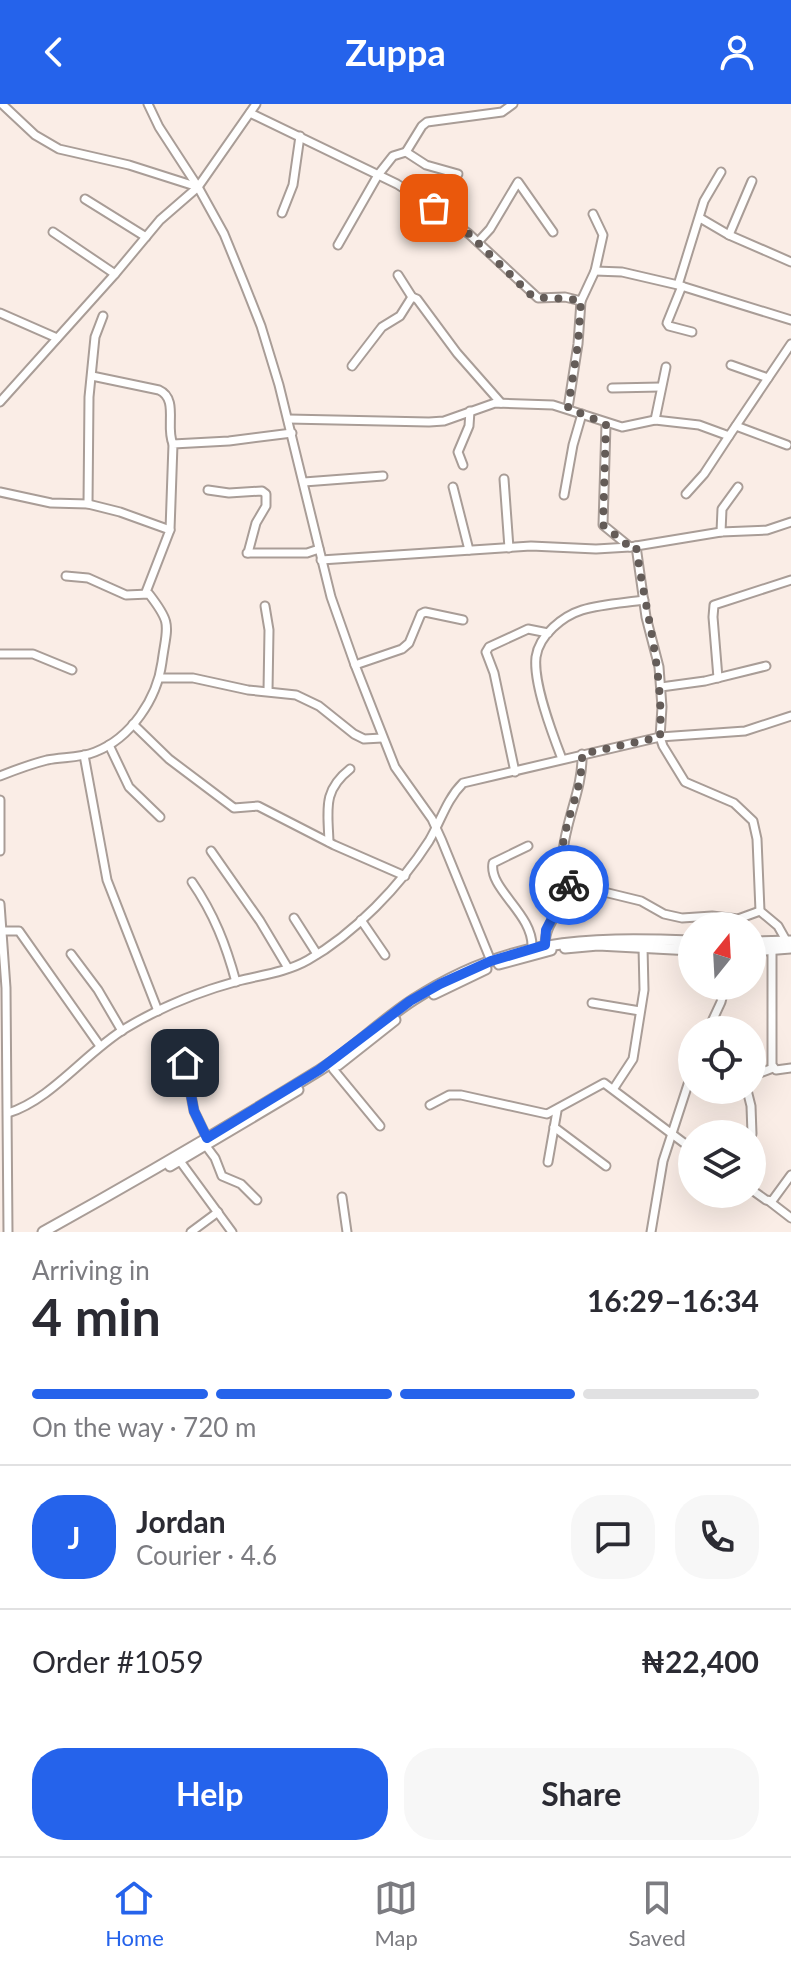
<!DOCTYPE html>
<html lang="en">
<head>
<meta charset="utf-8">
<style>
	body { margin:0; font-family:Lato,sans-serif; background:#f7f7f7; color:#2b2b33; height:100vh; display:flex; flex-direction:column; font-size:30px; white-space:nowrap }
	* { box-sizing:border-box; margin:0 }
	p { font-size:26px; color:#7c7c81 }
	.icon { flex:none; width:44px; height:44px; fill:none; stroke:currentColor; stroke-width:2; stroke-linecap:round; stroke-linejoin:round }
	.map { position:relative; height:1128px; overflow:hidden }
	.details { display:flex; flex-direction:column; background:#fff; flex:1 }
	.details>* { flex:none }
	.needle { width:52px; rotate:18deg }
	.fabs { position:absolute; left:678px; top:808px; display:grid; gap:16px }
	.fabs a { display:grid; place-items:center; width:88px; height:88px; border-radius:50%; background:#fff; box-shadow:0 8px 32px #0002; font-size:40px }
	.pin { position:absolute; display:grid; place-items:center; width:68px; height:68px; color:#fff; margin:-34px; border-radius:16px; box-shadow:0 4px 12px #0006 }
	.courier { position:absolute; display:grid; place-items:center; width:80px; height:80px; margin:-40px; border:6px solid #2563eb; border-radius:50%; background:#fff; color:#222; box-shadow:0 2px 10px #0007 }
	.summary em { font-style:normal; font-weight:700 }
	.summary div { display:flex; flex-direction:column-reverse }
	.summary { display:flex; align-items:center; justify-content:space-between; height:136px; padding:0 32px }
	h1 { font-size:52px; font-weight:700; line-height:60px }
	.bar { display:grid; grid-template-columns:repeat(4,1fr); gap:12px 8px; align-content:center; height:96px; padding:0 32px }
	.bar i { height:10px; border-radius:6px; background:#e1e1e2 }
	.bar .current { background:#2563eb }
	.bar p { grid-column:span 4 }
	.line { display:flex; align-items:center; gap:20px; padding:0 32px; border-top:2px solid #e1e1e2 }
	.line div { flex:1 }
	.round { display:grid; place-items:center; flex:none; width:84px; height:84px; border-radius:32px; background:#f7f7f7 }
	.primary-button { display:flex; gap:16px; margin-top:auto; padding:16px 32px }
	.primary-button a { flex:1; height:92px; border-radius:32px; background:#2563eb; color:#fff; font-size:32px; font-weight:700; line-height:92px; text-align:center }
	.primary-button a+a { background:#f7f7f7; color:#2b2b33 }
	header { display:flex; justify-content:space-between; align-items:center; height:104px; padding:0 32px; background:#2563eb; color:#fff; font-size:36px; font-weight:700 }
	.dock { display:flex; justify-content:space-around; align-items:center; height:112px; border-top:2px solid #e1e1e2; background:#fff; font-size:22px; color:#7c7c81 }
	.dock a { display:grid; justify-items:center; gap:4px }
	.dock .current { color:#2563eb }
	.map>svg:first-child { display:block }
</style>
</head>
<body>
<header><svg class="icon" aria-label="back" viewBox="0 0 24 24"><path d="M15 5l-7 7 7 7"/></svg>Zuppa<svg class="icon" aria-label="person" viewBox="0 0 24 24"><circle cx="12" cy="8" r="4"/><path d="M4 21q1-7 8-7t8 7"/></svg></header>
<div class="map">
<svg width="791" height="1128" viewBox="0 0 791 1128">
	<rect width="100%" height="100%" fill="#faede6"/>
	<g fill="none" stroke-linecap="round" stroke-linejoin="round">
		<!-- minor casing -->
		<g stroke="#a99d97" stroke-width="11">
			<g id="minor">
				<polyline points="2,0 35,31 59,45 129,61 198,83"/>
				<polyline points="148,0 159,23 198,83 224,130 244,179 261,222 279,281 331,493 355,561 395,663 432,715 442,737 491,857"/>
				<polyline points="250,9 397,80 434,104 469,130 538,194 565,193 581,197 595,167 603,131 593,110"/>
				<polyline points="406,48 426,61 458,70"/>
				<polyline points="85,95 146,133"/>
				<polyline points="282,109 293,81 300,32"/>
				<polyline points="700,114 729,131 791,158"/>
				<polyline points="53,128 115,170"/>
				<polyline points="729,131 752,77"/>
				<polyline points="478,138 490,125 518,78 553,128"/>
				<polyline points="338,141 378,71 393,52 406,48 422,22 427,18 502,8 513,0"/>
				<polyline points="595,167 622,168 678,181 791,216"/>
				<polyline points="398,171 412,193 417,195 457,249 501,299"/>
				<polyline points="678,181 704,97 721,68"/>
				<polyline points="682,182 667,219 669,222 692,228"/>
				<polyline points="0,209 57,234"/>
				<polyline points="731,261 768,274"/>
				<polyline points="352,262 382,223 400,212 412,193"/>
				<path d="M92,272L159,286C179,295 165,323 173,340"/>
				<polyline points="612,284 661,283"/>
				<polyline points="0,298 115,170 160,116 198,83 256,0"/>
				<polyline points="568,304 578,240 581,197"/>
				<polyline points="288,315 429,318 444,317 495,299 553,301 622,323 655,316 699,321 729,332 791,240"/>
				<polyline points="655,316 666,263"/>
				<polyline points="606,320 603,421 630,443"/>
				<polyline points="736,322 787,341"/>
				<polyline points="463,361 458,348 469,322 470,307"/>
				<polyline points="504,375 509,444"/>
				<polyline points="304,378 383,372"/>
				<polyline points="453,383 469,446"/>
				<polyline points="208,386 229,389 262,387 266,390 266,402 256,419 248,449"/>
				<polyline points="0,388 51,399 88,400 120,408 170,426 146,488"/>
				<polyline points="686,390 704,370 729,332"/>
				<polyline points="564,391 573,341 582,310"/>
				<polyline points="88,400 89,293 95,233 103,212"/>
				<polyline points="170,426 173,340 229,337 292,329"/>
				<polyline points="721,428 722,405 738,383"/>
				<polyline points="636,442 646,513 659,563 662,603 660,633 663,642 685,678 734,699 753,717 757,735 760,807 778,822 787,838"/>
				<polyline points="247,449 307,449 319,445"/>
				<polyline points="321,456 531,442 596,445 630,443 721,428 767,426 791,418"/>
				<polyline points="265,502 269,526 268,587"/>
				<polyline points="0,550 33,550 72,566"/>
				<polyline points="355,561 402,545 409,539 421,510 425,508 463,516"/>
				<polyline points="160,574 193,574 248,586 296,591 319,602 354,630 364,635 382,634"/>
				<polyline points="718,574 713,513 714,501 791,476"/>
				<polyline points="661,583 705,577 766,562"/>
				<polyline points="133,620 169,655 234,704 258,702 334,741 405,772"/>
				<polyline points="109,641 129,683 160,713"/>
				<polyline points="84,651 107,776 158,907"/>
				<path d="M562,655C552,629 533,579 536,553C539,531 563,512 582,506C602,500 623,499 644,496"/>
				<polyline points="515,668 494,569 486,548 489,543 528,525 548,529"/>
				<path d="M0,672C15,666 31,660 47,656C63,653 80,654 95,648C131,634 157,595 162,558C167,521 173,521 149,490L126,491L88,474L66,472"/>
				<polyline points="0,696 0,747"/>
				<path d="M329,738C328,706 322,687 350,665"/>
				<path d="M528,742L493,759C488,785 534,810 532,844"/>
				<polyline points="211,747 260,817 288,864"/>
				<polyline points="570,775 604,788 641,797 664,810 682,814 712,812 738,815 760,807"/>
				<path d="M192,778C214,810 226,841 236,878"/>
				<polyline points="0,800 6,884 8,1128"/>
				<polyline points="294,814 317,850"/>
				<polyline points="361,816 385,851"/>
				<polyline points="2,827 19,827 100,942"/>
				<path d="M545,841C545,816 568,801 570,778C571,768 562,759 563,748C566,714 583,685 582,650"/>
				<polyline points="772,845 772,961 776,966 791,964"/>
				<polyline points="71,850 98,886 122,927"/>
				<polyline points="592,899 640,907"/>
				<polyline points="708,926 721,898 725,882"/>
				<polyline points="171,934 185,959 194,1007 207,1034"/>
				<polyline points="333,965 380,1022"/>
				<polyline points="752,972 773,964"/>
				<polyline points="614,984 633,955 644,886 643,843"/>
				<polyline points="747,986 751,1002 752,1030"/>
				<polyline points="430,1001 449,991 461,991 547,1010 604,979 692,1045"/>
				<path d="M8,1009C51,996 86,948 126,924C159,904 201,887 238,877C262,871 287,868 308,856C354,830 401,781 429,737C441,717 446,696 463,679L660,633L745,627L791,612"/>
				<polyline points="554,1023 606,1062"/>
				<polyline points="206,1042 215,1054 222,1072 241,1080 257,1096"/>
				<polyline points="180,1057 232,1128"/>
				<polyline points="548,1058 557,1007"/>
				<polyline points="752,1086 766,1096 772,1097 791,1071"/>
				<polyline points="342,1093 347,1128"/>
				<polyline points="769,1097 791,1114"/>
				<polyline points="191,1128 218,1108"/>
				<polyline points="651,1128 663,1057 692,968"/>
			</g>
		</g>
		<!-- major casing -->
		<g stroke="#a99d97" stroke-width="13">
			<g id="major">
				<polyline points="752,838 791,837"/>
				<polyline points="565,844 598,841 692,846"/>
				<polyline points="752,847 791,844"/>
				<polyline points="499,860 551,846"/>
				<polyline points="434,890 486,865"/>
				<polyline points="338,961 395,916"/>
				<polyline points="170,1062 298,986"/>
				<path d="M43,1128C135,1077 226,1024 315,969C350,948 379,918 413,896C507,835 583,833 692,837"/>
			</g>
		</g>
		<!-- minor -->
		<use href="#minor" stroke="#fff" stroke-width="7"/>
		<!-- major -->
		<use href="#major" stroke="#fff" stroke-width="9"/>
	</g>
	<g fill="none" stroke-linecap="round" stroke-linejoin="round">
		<!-- done -->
		<path stroke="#645c58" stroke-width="8" stroke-dasharray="0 14.4" d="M434,104L469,130L531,191C541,196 565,193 581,197L578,240L568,304L606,320L603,421L630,443L636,442C645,506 664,568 660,633L582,650C583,687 564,715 562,750C562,762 570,770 569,781"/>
		<!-- route -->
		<polyline stroke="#2563eb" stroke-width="10" points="185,959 194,1007 207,1034 319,966 410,897 440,880 491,857 545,841 546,826 569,781"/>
	</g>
</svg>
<div class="fabs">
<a><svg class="needle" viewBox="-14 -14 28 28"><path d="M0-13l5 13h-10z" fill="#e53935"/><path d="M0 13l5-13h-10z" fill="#7c7c81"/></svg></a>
<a><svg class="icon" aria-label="locate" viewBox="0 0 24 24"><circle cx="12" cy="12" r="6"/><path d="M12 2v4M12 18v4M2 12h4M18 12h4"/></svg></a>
<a><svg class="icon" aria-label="layers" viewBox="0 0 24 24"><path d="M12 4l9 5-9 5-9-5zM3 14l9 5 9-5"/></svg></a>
</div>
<div class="pin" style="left:434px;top:104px;background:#ea580c"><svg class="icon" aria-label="bag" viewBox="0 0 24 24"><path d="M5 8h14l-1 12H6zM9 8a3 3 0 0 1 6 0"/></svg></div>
<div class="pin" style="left:185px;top:959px;background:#1f2937"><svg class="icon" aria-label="home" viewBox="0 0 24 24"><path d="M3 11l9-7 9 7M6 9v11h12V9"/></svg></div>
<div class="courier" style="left:569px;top:781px"><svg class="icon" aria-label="bike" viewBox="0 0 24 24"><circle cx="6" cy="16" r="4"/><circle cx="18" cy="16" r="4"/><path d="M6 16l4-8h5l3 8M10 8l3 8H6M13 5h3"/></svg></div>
</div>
<section class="details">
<div class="summary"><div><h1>4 min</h1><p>Arriving in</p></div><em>16:29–16:34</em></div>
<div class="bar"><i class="current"></i><i class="current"></i><i class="current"></i><i></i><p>On the way · 720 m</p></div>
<div class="line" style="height:144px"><b class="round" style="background:#2563eb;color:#fff">J</b><div><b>Jordan</b><p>Courier · 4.6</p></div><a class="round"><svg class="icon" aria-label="chat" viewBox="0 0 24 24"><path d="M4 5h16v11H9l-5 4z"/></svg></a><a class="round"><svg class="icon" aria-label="phone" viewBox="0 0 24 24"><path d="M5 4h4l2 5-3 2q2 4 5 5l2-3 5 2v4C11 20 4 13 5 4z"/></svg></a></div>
<div class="line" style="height:104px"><div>Order #1059</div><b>₦22,400</b></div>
<div class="primary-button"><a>Help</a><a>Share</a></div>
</section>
<nav class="dock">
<a class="current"><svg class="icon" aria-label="home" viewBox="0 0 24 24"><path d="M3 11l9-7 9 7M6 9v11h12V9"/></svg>Home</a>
<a><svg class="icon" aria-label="map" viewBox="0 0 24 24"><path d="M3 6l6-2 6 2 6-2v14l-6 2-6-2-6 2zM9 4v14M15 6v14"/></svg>Map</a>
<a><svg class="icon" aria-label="saved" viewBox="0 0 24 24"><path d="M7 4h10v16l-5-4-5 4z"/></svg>Saved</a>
</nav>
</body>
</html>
